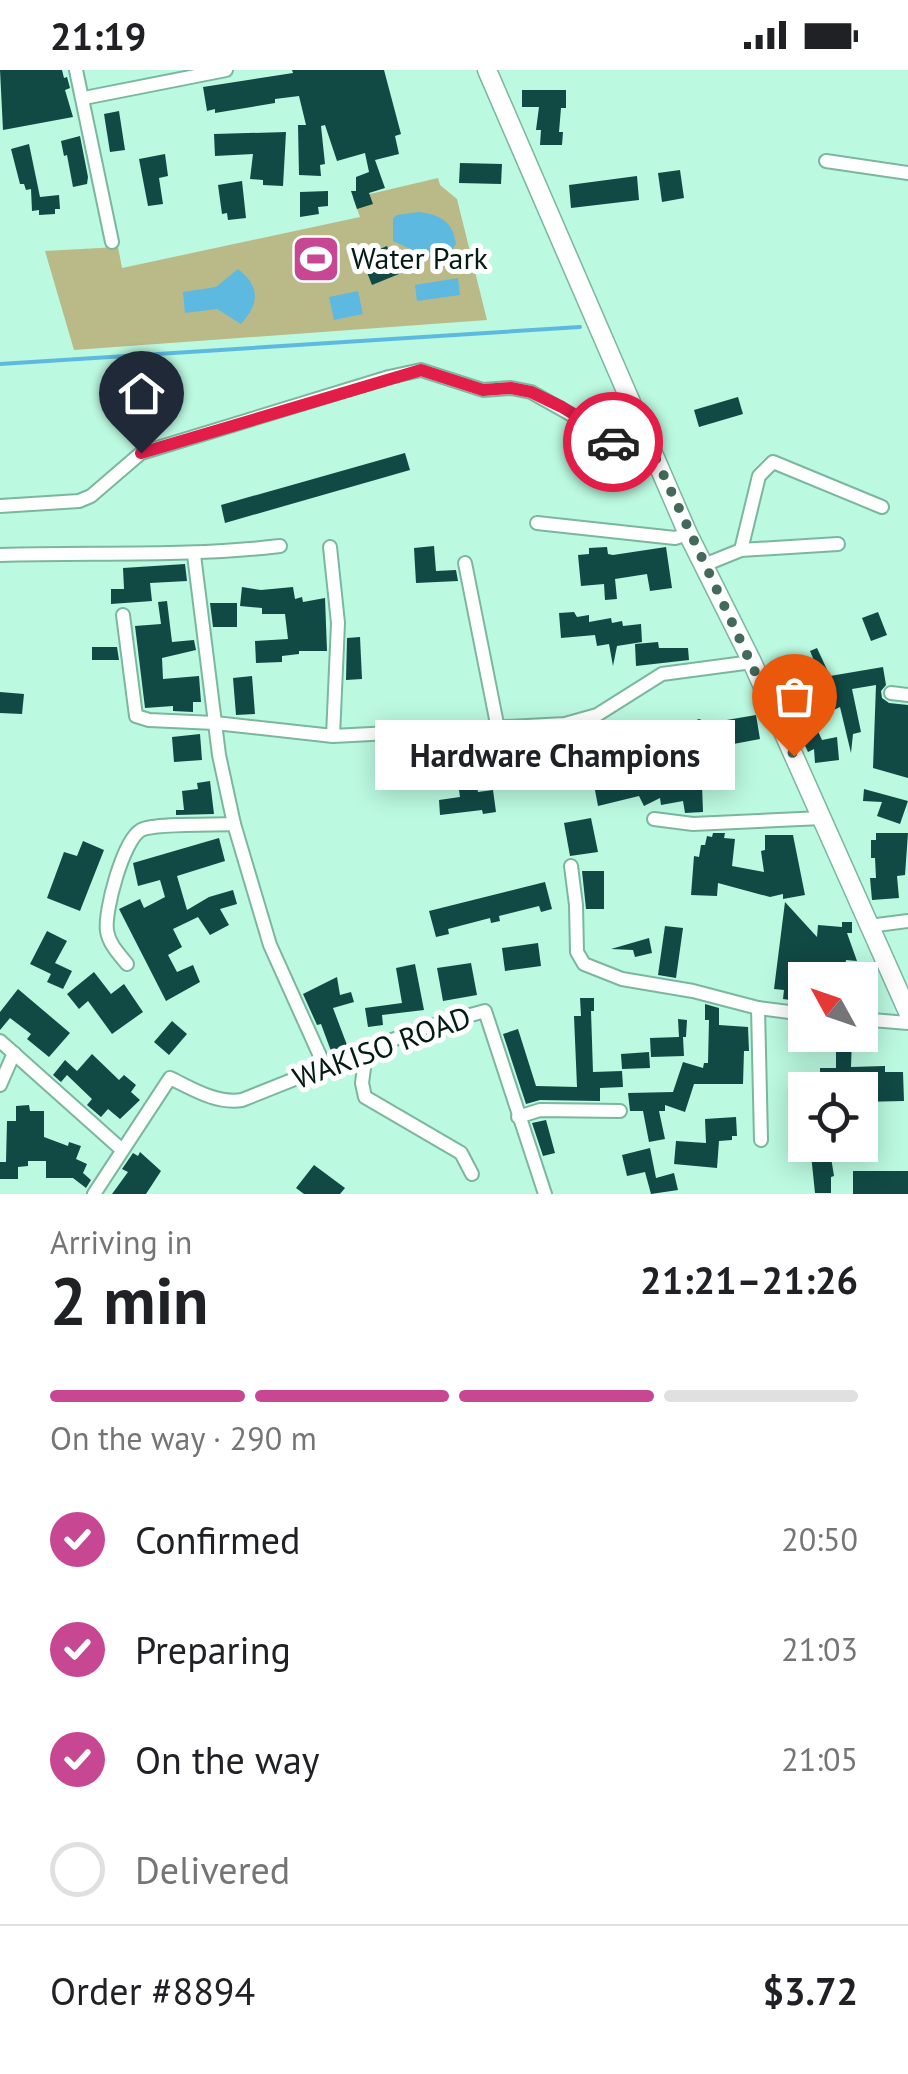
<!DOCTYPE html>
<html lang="en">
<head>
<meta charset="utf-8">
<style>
	body { margin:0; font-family:"PT Sans",sans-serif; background:#f2f2f2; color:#202124; height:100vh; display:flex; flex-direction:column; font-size:38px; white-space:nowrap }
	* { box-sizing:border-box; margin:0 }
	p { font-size:32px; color:#757577 }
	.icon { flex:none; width:55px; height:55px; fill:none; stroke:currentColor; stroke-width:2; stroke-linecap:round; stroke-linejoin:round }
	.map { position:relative; height:1124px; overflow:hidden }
	.panel { display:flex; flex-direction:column; background:#fff; flex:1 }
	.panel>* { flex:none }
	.needle { width:65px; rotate:310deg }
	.fabs { position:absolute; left:788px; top:892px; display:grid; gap:20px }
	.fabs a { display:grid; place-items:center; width:90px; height:90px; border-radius:0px; background:#fff; box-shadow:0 5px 25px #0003; font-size:50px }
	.pin { position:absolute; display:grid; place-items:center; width:85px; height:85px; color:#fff; margin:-102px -42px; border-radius:50% 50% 50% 0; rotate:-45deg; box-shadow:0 0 10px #0007 }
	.pin .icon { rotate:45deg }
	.courier { position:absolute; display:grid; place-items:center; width:100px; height:100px; margin:-50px; border:8px solid #e11d48; border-radius:50%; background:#fff; color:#222; box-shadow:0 2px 12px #0007 }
	.bubble { position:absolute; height:70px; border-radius:0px; background:#fff; box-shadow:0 5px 25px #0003; font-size:32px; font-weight:600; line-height:70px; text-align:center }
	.headline em { font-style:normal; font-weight:600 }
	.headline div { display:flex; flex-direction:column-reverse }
	.headline { display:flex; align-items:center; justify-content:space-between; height:170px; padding:0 50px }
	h1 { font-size:65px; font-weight:600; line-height:75px }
	.bar { display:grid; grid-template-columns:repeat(4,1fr); gap:15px 10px; align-content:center; height:120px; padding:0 50px }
	.bar i { height:12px; border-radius:8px; background:#e0e0e0 }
	.bar .on { background:#c74792 }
	.bar p { grid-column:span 4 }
	.line { display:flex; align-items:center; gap:25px; padding:0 50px; border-top:2px solid #e0e0e0 }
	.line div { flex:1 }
	ol { padding:0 50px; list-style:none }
	li { display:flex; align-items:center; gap:30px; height:110px }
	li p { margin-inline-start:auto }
	li .icon { padding:10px; border-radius:50%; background:#c74792; color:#fff; stroke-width:4 }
	li:last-child { color:#757577 }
	li i { width:55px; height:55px; border:5px solid #e0e0e0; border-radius:50% }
	.status { display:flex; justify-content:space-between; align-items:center; height:70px; padding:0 50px; background:#fff; direction:ltr }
	.status svg { height:28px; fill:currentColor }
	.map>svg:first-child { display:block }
</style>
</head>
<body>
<div class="status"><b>21:19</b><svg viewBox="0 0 49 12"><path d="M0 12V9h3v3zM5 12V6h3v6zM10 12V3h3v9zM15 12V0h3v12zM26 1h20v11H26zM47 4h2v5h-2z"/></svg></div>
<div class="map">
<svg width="908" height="1124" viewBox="0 0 908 1124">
	<rect width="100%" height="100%" fill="#bbf9e0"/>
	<!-- green -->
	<polygon fill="#baba89" points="438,108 440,115 457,129 487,250 74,280 45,181 118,177 122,198 360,147 353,128"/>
	<!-- water -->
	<g fill="#5db9e0">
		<path d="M419,142C440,145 453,151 456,174L448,186L430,188L393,171V148L397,145Z"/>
		<path d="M238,199C260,216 260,233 241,254L217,239L185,243L183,222L216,217Z"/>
		<polygon points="458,208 460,225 417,231 415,215"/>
		<polygon points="358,221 363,244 334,250 329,227"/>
	</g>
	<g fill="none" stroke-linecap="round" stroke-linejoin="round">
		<!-- stream -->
		<polyline stroke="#5db9e0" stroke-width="4" points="0,294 580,257"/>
	</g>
	<!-- building -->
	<g fill="#114945">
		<polygon points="0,0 62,0 64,8 67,7 70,18 65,20 73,47 3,60"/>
		<polygon points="292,0 384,0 401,64 395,66 399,84 375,90 385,118 369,123 373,134 357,139 351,121 356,121 356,107 369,102 365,83 337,91 325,55 321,56 325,94 320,95 321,106 299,105 298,55 306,55 299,26 275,29 275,33 215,43 215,39 207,41 203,17 293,3"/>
		<polygon points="522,20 566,20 566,38 561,38 559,62 563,62 562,75 540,75 541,60 536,60 539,37 522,37"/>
		<polygon points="119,41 125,80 110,82 104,44"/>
		<polygon points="286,62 283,116 263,115 263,110 250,109 253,84 215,86 214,64"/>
		<polygon points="80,66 88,107 87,114 73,117 67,85 64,86 61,71"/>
		<polygon points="29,74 40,127 59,125 60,139 55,139 55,144 39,145 39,140 32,141 31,119 26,120 24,114 20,114 11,79"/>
		<polygon points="165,84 168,106 159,108 163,134 148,136 139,89"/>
		<polygon points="460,93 502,94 501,114 459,113"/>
		<polygon points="680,100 684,128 662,132 658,103"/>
		<polygon points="637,106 639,130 571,138 569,115"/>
		<polygon points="242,111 246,148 228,150 227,143 222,144 218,115"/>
		<polygon points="328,121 328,136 318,137 319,144 300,147 300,122"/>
		<polygon points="387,176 399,204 372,215 361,187"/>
		<polygon points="738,327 743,344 699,357 694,340"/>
		<polygon points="405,383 410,400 225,453 221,435"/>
		<polygon points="434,476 436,501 456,500 458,511 416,513 414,478"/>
		<polygon points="607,477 608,484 613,485 666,477 672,518 650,521 647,504 615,509 617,529 605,530 604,514 581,516 578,485 589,484 589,478"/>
		<polygon points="185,494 187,511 150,513 152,531 111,534 111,519 124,519 123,498"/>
		<polygon points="242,517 261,520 293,517 295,529 302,527 303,532 325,528 327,581 299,581 299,584 282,586 282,592 256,593 255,571 288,569 285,544 262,544 262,538 240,536"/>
		<polygon points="167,531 172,572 194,570 196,580 162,588 163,609 199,606 201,632 193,632 193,642 173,641 173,636 145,638 135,556 161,554 158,532"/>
		<polygon points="210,533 237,533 237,557 213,557"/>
		<polygon points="574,542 577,547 589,545 589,552 611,548 612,553 622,551 623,556 641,554 642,572 617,576 613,596 609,574 597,576 595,565 561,568 559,543"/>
		<polygon points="878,542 887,565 871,571 862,548"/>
		<polygon points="360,567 362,609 346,610 347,568"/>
		<polygon points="658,572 659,578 688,578 689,590 636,596 635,574"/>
		<polygon points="92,577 117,577 119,590 92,590"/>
		<polygon points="817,578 830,606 883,597 886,615 881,621 882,628 889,633 908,635 908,708 873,698 876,615 852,619 861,662 853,664 851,683 840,637 819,647 815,637 806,641 799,626 813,621 807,608 819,602 810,581"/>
		<polygon points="252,606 255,644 236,645 233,608"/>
		<polygon points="0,622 24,624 22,644 0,643"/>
		<polygon points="756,645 760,669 728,675 731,689 718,692 722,711 702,715 703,742 685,743 683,731 661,735 660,728 644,736 639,726 598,736 594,715 602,714 600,703 616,699 619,709 631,706 634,720 646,714 672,709 671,704 681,703 682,707 708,703 702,674 682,678 675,662 682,660 680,657 699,649 709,653"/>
		<polygon points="816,657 822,670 837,667 839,690 815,693 814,679 808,682 800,665"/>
		<polygon points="200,664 202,690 174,692 172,667"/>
		<polygon points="476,710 478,722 493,720 496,742 483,744 482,740 440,745 439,730 460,727 458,712"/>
		<polygon points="210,711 214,744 176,745 176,740 184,740 182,721 198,719 197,713"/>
		<polygon points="864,719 908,731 900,754 877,746 882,732 863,731"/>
		<polygon points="591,748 598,782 570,786 564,753"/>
		<polygon points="713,763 725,763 724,768 735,769 732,796 764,802 761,781 765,780 765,765 793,765 805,825 783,829 783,824 770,827 718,813 717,826 691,825 694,786 699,787 701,775 705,775 707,766 712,767"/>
		<polygon points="876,763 908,763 905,805 897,806 899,828 872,830 870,808 876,808 875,788 871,788 871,770 876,770"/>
		<polygon points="219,768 225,791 177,806 187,840 209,827 233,820 237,834 220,839 229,855 210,865 198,847 173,859 182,877 168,885 177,902 193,895 200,912 166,931 119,839 140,829 144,838 165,827 160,810 138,816 133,793"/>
		<polygon points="83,771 104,780 80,841 47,828 64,782 77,786"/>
		<polygon points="582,801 604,801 604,839 586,839"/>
		<polygon points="545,812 552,839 541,842 539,836 499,846 500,851 491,853 490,848 448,859 449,864 436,867 429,841"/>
		<polygon points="785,832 817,867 818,855 842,857 842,852 852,852 852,863 847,863 857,891 846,890 844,910 805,910 805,932 783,929 784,920 774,919"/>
		<polygon points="665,856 683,858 676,908 658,905"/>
		<polygon points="47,861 67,871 55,893 72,901 63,919 47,912 51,904 30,894"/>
		<polygon points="649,868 652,883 635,887 633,880 611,879"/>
		<polygon points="538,873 541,896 505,901 502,878"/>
		<polygon points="471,893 477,925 443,931 437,898"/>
		<polygon points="415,894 424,940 382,945 383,955 368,957 365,938 402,933 396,898"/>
		<polygon points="94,902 111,924 124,914 143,942 112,964 88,931 79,939 67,924"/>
		<polygon points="337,907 340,925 351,922 354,932 333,938 347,975 331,981 321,954 317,955 303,924"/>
		<polygon points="18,919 70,963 49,987 27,969 31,964 10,948 0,960 0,942"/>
		<polygon points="580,928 594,928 594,941 591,941 593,1002 622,1001 623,1017 600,1018 600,1031 540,1030 526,1034 503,964 518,959 536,1016 577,1017 574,946 581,946"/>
		<polygon points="705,934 719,938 719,955 748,957 749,981 744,981 743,1014 694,1014 685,1042 665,1035 665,1041 659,1041 665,1069 649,1072 643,1041 630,1041 628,1023 673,1022 683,992 703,998 704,993 708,993 709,950 705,950"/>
		<polygon points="678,949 687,950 686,967 683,967 684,986 651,987 650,968 679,967"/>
		<polygon points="172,951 187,964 169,985 154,972"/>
		<polygon points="817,965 852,965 851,997 885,996 885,1002 903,1002 904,1031 860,1032 860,1020 820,1020 820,998 836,998 836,974 817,974"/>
		<polygon points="649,982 650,998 622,999 621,984"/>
		<polygon points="92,984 119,1010 124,1005 136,1015 131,1022 140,1030 120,1049 108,1039 101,1047 87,1035 92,1029 67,1005 61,1012 53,1005 65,990 77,1001"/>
		<polygon points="29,1035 30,1041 44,1041 44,1067 68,1076 69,1072 81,1076 76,1089 87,1094 83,1103 91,1110 86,1118 73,1108 46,1108 46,1091 28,1091 28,1096 18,1097 18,1109 0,1109 0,1092 6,1092 7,1051 16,1051 16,1036"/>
		<polygon points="736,1047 737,1066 732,1066 732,1070 719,1071 717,1098 674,1094 676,1071 706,1073 705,1049"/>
		<polygon points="546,1050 555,1083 543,1086 532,1053"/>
		<polygon points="810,1075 829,1075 834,1106 831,1107 831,1123 815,1123"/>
		<polygon points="650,1078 656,1108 674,1103 678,1120 651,1124 645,1102 627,1106 622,1085"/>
		<polygon points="140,1082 161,1101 146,1124 112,1124 128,1102 122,1099 133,1083 138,1086"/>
		<polygon points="314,1095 345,1118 340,1124 304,1124 296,1118"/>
		<rect x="853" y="1101" width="55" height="23"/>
	</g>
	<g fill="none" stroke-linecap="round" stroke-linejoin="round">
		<!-- minor casing -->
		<g stroke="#7bb79f" stroke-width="16">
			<g id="minor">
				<polyline points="76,0 112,172"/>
				<polyline points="84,28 226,0"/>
				<polyline points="826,91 908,103"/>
				<polyline points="0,436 79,431 91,426 141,383 389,307 421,300 483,320 511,318 531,322 604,363 622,381 651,378"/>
				<polyline points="537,453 675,468 688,464"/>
				<polyline points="330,477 338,553 333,666"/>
				<polyline points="741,480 838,474"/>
				<path d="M0,485C94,482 187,487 280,476"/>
				<polyline points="194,485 219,685 234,754 270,875 325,997"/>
				<polyline points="465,493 498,659"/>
				<polyline points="704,495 741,480 759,406 773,392 882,437"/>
				<polyline points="123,545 136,646 149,650 215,653 333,666 565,654 597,645 662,604 752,592"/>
				<polyline points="891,623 908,625"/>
				<polyline points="654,749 693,754 822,748"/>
				<polyline points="571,796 576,835 577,882 584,894 622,909 693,921 758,938 805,944"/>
				<polyline points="869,856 908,851"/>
				<path d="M127,894C119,884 109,874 107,861C104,842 123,770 141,760C154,753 215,755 234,754"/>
				<polyline points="758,938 761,1070"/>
				<polyline points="860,949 908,953"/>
				<polyline points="0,971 121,1079"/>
				<polyline points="366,983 362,1013 365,1027 461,1083 472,1104"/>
				<polyline points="0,1015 14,983"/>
				<polyline points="518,1047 540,1040 620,1041"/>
				<path d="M94,1124L170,1008C193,1019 216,1034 242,1030L420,959L485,941L545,1124"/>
			</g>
		</g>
		<!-- secondary casing -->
		<g stroke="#7bb79f" stroke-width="21">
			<polyline id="secondary" points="487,0 688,464 752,592 908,942"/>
		</g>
		<!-- minor -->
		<use href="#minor" stroke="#fff" stroke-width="12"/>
		<!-- secondary -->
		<use href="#secondary" stroke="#fff" stroke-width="18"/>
	</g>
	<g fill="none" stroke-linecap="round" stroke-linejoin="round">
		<!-- done -->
		<polyline stroke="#43695b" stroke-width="10" stroke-dasharray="0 18" points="613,372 622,381 651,378 794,686"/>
		<!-- route -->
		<polyline stroke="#e11d48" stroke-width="12" points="141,383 421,300 483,320 511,318 531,322 562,337 604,363 613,372"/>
	</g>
	<!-- icons -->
	<defs>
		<g id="stadium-square" transform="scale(2.5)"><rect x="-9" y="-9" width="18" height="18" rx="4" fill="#c74792" stroke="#fff"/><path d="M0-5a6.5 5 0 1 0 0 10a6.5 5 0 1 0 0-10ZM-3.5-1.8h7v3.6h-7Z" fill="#fff"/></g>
	</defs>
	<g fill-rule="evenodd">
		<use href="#stadium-square" x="316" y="189"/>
	</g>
	<g text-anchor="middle" stroke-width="10" stroke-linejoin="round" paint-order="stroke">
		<!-- poi labels -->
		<g font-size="30" fill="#031b13" stroke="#fff" text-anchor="start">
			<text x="351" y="199">Water Park</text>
		</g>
		<!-- street labels -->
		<g font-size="30" fill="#031b13" stroke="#fff">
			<text transform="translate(382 978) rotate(-20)" y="10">WAKISO ROAD</text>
		</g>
	</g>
</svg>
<div class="fabs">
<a><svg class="needle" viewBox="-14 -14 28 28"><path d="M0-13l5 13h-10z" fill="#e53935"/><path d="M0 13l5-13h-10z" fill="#757577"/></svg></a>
<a><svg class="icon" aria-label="locate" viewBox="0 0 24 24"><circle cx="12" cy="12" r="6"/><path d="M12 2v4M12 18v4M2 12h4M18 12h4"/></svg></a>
</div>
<div class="pin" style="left:794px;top:686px;background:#ea580c"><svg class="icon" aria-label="bag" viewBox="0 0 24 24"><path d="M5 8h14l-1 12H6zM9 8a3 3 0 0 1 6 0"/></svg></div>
<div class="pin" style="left:141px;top:383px;background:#1f2937"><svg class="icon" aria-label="home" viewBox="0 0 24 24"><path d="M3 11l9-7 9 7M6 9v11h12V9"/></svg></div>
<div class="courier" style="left:613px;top:372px"><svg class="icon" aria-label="car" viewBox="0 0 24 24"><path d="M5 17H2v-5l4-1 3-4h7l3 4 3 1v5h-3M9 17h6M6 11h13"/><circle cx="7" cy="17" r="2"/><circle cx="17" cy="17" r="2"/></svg></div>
<div class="bubble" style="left:375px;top:650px;width:360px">Hardware Champions</div>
</div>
<section class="panel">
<div class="headline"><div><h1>2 min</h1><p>Arriving in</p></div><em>21:21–21:26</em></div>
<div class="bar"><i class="on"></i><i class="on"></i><i class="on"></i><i></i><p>On the way · 290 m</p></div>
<ol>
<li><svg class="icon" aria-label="check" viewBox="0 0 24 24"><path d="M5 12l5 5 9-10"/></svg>Confirmed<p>20:50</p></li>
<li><svg class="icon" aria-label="check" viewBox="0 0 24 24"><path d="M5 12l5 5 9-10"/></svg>Preparing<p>21:03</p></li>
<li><svg class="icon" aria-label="check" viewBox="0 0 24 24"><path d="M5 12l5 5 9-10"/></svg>On the way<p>21:05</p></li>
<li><i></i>Delivered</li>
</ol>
<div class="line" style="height:130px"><div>Order #8894</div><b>$3.72</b></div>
</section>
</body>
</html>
